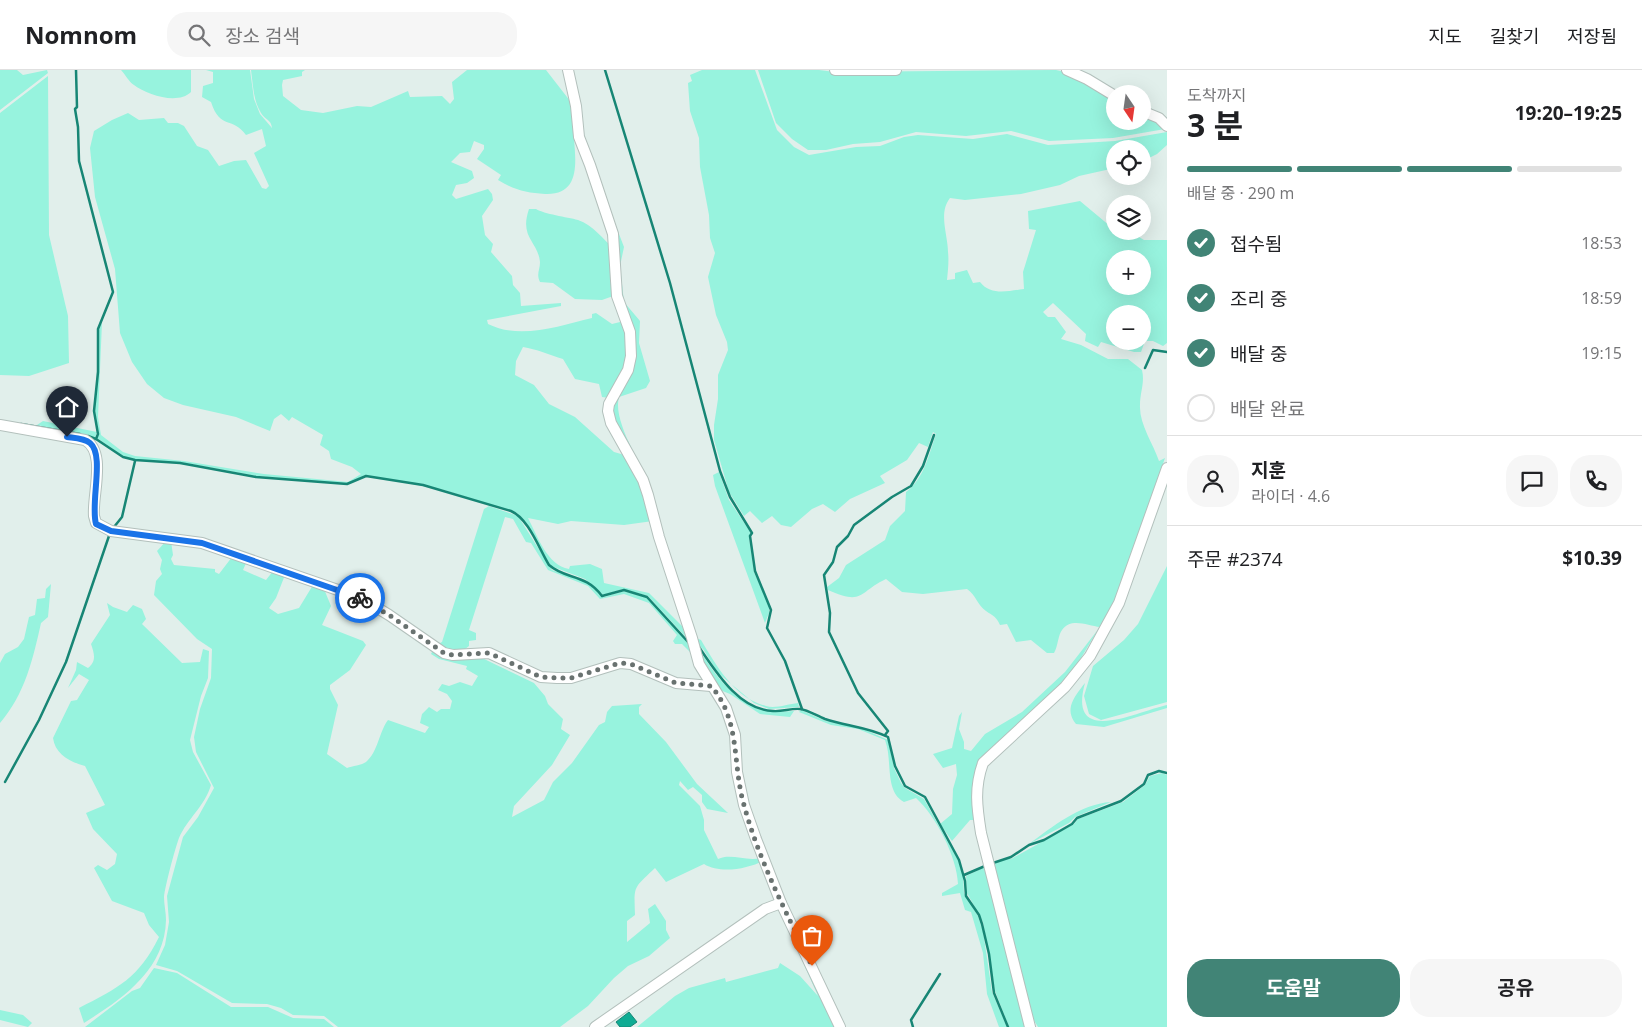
<!DOCTYPE html>
<html lang="ko">
<head>
<meta charset="utf-8">
<style>
	body { margin:0; font-family:"Open Sans","Noto Sans KR",sans-serif; background:#f6f6f6; color:#202124; height:100vh; display:flex; flex-direction:column; font-size:19px; white-space:nowrap }
	* { box-sizing:border-box; margin:0 }
	p { font-size:16px; color:#757577 }
	.icon { flex:none; width:28px; height:28px; fill:none; stroke:currentColor; stroke-width:2; stroke-linecap:round; stroke-linejoin:round }
	.map { position:relative; flex:1; overflow:hidden }
	.details { display:flex; flex-direction:column; background:#fff; width:475px }
	.details>* { flex:none }
	.needle { width:32px; rotate:167deg }
	.tools { position:absolute; left:1106px; top:15px; display:grid; gap:10px }
	.tools a { display:grid; place-items:center; width:45px; height:45px; border-radius:50%; background:#fff; box-shadow:0 5px 20px #0002; font-size:25px }
	.pin { position:absolute; display:grid; place-items:center; width:42px; height:42px; color:#fff; margin:-51px -21px; border-radius:50% 50% 50% 0; rotate:-45deg; box-shadow:0 0 5px #0007 }
	.pin .icon { rotate:45deg }
	.courier { position:absolute; display:grid; place-items:center; width:50px; height:50px; margin:-25px; border:4px solid #1a73e8; border-radius:50%; background:#fff; color:#222; box-shadow:0 1px 6px #0007 }
	.summary em { font-style:normal; font-weight:700 }
	.summary div { display:flex; flex-direction:column-reverse }
	.summary { display:flex; align-items:center; justify-content:space-between; height:85px; padding:0 20px }
	h1 { font-size:32px; font-weight:700; line-height:38px }
	.bar { display:grid; grid-template-columns:repeat(4,1fr); gap:8px 5px; align-content:center; height:60px; padding:0 20px }
	.bar i { height:6px; border-radius:4px; background:#e0e0e0 }
	.bar .current { background:#418476 }
	.bar p { grid-column:span 4 }
	.line { display:flex; align-items:center; gap:12px; padding:0 20px; border-top:1px solid #e0e0e0 }
	.line div { flex:1 }
	.round { display:grid; place-items:center; flex:none; width:52px; height:52px; border-radius:20px; background:#f6f6f6 }
	ol { padding:0 20px; list-style:none }
	li { display:flex; align-items:center; gap:15px; height:55px }
	li p { margin-inline-start:auto }
	li .icon { padding:5px; border-radius:50%; background:#418476; color:#fff; stroke-width:4 }
	li:last-child { color:#757577 }
	li i { width:28px; height:28px; border:2px solid #e0e0e0; border-radius:50% }
	.primary-button { display:flex; gap:10px; margin-top:auto; padding:10px 20px }
	.primary-button a { flex:1; height:58px; border-radius:20px; background:#418476; color:#fff; font-size:20px; font-weight:700; line-height:58px; text-align:center }
	.primary-button a+a { background:#f6f6f6; color:#202124 }
	header { display:flex; align-items:center; gap:30px; box-sizing:border-box; height:70px; padding:0 25px; background:#fff; border-bottom:1px solid #e0e0e0 }
	header strong { font-size:24px }
	nav { display:flex; gap:28px; margin-inline-start:auto; font-size:18px }
	.search { width:350px; height:45px; background:#f6f6f6; display:flex; align-items:center; gap:12px; box-sizing:border-box; padding:0 18px; border-radius:20px; color:#757577; font-size:19px }
	main { display:flex; flex:1; min-height:0 }
	.map>svg:first-child { display:block }
</style>
</head>
<body>
<header>
<strong>Nomnom</strong>
<div class="search"><svg class="icon" aria-label="search" viewBox="0 0 24 24"><circle cx="10" cy="10" r="6"/><path d="M15 15l6 6"/></svg>장소 검색</div>
<nav><a>지도</a><a>길찾기</a><a>저장됨</a></nav>
</header>
<main>
<div class="map">
<svg width="1167" height="957" viewBox="0 0 1167 957">
	<rect width="100%" height="100%" fill="#e1efeb"/>
	<!-- green -->
	<g fill="#97f3de" fill-rule="evenodd">
		<polygon points="0,0 17,0 23,5 47,0 48,3 0,40"/>
		<path d="M121,0H191V22C178,35 147,25 134,15C128,11 126,5 121,0Z"/>
		<path d="M206,0H250L254,29L260,44L272,58C271,49 265,50 261,43C253,30 253,14 251,0H305L302,2V6L283,10L282,15L283,26L301,40L323,43L357,36L371,37L408,21L410,27L442,26L450,34L454,29L452,12L467,0H546L574,36C567,64 594,126 545,124C527,123 514,120 498,110L501,105L477,89L484,79V75L474,71L470,82L460,83L451,92L472,101L474,108L467,113L456,115L452,125L456,129L488,119L492,124L493,130L482,146L485,165L493,174L491,182L512,206L513,215L520,223L521,236L561,233V236L487,250L488,254C520,270 559,256 592,248V244L596,243L612,254L624,251L630,286L610,328L602,327L599,314L575,309L563,289C550,285 536,279 523,277L516,291L515,305L534,315L549,334L575,347L614,382L628,386L638,405L653,451L624,455L571,451L558,454L528,448C538,467 547,495 569,499L570,496L590,494L602,499L604,513L649,523L685,559L692,574L648,526L623,519L603,525L585,509L551,496L524,451L517,443L444,420L365,405L347,414L256,406L180,392L135,390L123,386L97,368L99,364L95,341L99,260L102,252L98,347L101,365L123,382L135,386L184,391L264,404L348,412L361,404L352,397L331,389L329,381L320,375L323,365L292,347L289,351L281,344L274,349L270,361L236,347L183,335L164,328L147,314L132,292L120,263L115,199L95,127L90,78L94,61L112,50L128,43L139,50L164,48L168,53H178L184,56L197,76L208,80L219,96L234,91L246,90L262,118L266,119L269,116L254,83L266,76L262,59L246,65C232,46 220,60 211,32L202,27L203,16L213,13V2Z"/>
		<path d="M702,0H755L777,60L794,77L809,85L856,77L880,76L904,67L918,65L973,69L1007,64L1048,75L1115,71L1167,62V75L1157,84L1143,91L1142,79H1115V98L1079,106L1060,115L1021,124L965,130L950,128C938,143 948,165 948,182C949,191 948,200 947,210L955,209V203L967,200L973,213L980,212C991,226 1008,221 1024,219L1023,202L1036,160L1029,159L1028,141L1080,131L1110,156L1115,153V161H1129L1144,170H1167V273L1163,276L1153,271H1145L1141,282H1134L1101,272L1098,277L1085,271L1086,264L1053,233L1043,242L1048,247H1055L1066,262L1061,269L1081,275L1108,289H1128L1142,300C1145,313 1140,322 1140,335C1139,354 1153,373 1159,391L1165,388L1115,531L1078,593L1062,614L983,690L976,750H970L952,771L940,754L952,744L953,719L957,705L956,694L943,698L933,684L952,678L959,646L962,642L959,659L964,672V679L971,681L985,664L1022,642L1065,602L1100,557C1088,556 1071,547 1062,560C1058,565 1058,576 1054,583H1047L1031,570L1016,572L1007,554L1000,555C996,546 993,546 986,541C978,536 976,525 967,519L923,524L902,522L886,509C858,522 864,536 828,520L827,517L839,508L846,495L885,470L890,456L905,441L906,422C924,409 929,384 936,364L933,362L928,377L919,373L907,390L880,406L885,413L850,429L835,442L823,434L812,439L791,457L781,455L772,446L762,453L750,441L744,446L729,422L714,370V355L718,329V305L728,280L727,272L716,245L708,207L715,183L710,168L709,145L700,97L699,68L690,41L688,13L692,11L690,5ZM1115,189H1142V216H1115ZM1115,244H1142V271H1115Z"/>
		<polygon points="758,0 819,0 835,2 1056,0 1065,2 1115,29 1115,51 1142,51 1143,44 1165,59 1113,68 1049,71 1011,61 966,66 916,62 880,72 853,74 826,80 808,80 792,69 776,53"/>
		<polygon points="48,6 49,165 68,246 69,293 29,306 0,305 0,43"/>
		<path d="M609,138L624,177L620,196L624,232L640,251L639,273L650,311L646,318L619,327C612,352 643,395 651,420L615,356L612,335L632,300Z"/>
		<path d="M529,139H536C544,144 567,147 578,150C593,155 603,169 614,179L616,225L602,230L575,229L553,213L540,212C536,204 540,200 540,192C538,171 519,168 529,139Z"/>
		<polygon points="43,351 97,362 95,368 37,355"/>
		<polygon points="719,402 729,430 751,463 749,468 754,502 769,535 769,543 765,553 715,416 713,405"/>
		<polygon points="489,436 518,446 552,500 585,511 604,527 624,521 647,528 657,536 691,577 705,608 703,611 691,583 682,574 675,574 673,571 677,565 649,533 624,524 600,529 588,516 548,500 531,473 526,472 513,449 505,447 469,560 476,563 476,570 469,571 469,576 460,583 436,575 442,572 484,439"/>
		<path d="M167,470L171,471L173,485L171,489L174,495L215,499V502L219,504L232,487L247,491L243,500L266,510L273,501L285,505L276,528L269,538L278,544L299,538L313,515L324,519L331,536L322,555L363,571L366,575L350,600L330,615V619L338,635L327,684L347,698C352,696 362,695 366,692C378,682 379,662 388,650L425,663L429,657L420,653L422,644L429,637L437,642L441,639H450L452,631L447,624L438,620L442,614L449,616L460,612L472,616L478,606L466,599L467,596L439,589L431,584L433,580L478,586L534,613L545,626L548,634L563,649L561,659L570,665L552,695L514,736L512,747L544,730L553,712L572,693L599,655L605,652L607,642L612,636L642,634L639,637V644L666,672L697,714L728,743L707,739L702,732V725L693,717L688,720L680,711L679,715L700,736L704,750V760L718,789C732,783 746,792 761,788L763,791C747,799 720,804 704,794L666,812L655,798C633,819 634,815 635,845L627,851V872L650,853L648,839L655,834L666,851V860L670,868L649,886L628,896L614,908L588,936L560,957H338L324,946L293,945L281,938L267,934L232,933L177,901L156,895L165,875L169,852L167,826L183,767L198,747L214,718L196,682L194,667L200,639L211,608L212,579L197,569L154,525L156,511L162,504L160,499L162,490L157,481Z"/>
		<polygon points="1167,496 1167,632 1101,650 1089,644 1084,626 1093,596 1124,570 1138,554"/>
		<path d="M51,514L48,547L41,553C33,589 25,624 0,653V593L5,584L18,577L24,569L29,547L35,545L37,529L45,528L46,519Z"/>
		<path d="M107,533L113,537L127,542L133,535L142,539L146,549L142,554L182,593L200,592L203,579L209,581L208,608L201,626L190,670L193,682L211,715C205,736 187,749 179,768C175,779 165,816 164,827C164,835 166,842 166,850C165,900 122,929 84,953L79,938C118,918 139,908 159,867L149,855L144,843L112,831L94,798L98,795L107,800L115,794L117,784L93,759L86,743L105,735L85,696C70,692 55,684 53,668L71,631L77,630L89,610L79,604L68,618L76,600L77,592L88,598C97,591 94,583 91,574L110,545Z"/>
		<path d="M696,568L701,570C716,595 734,628 766,636C775,639 788,634 798,633L799,637L769,639L754,633L718,603L703,579L697,574Z"/>
		<path d="M699,579C723,618 745,645 794,641L790,647L760,644L730,624L720,620L707,603Z"/>
		<path d="M1085,613C1067,678 1138,641 1167,635V638L1104,657L1076,654C1064,639 1074,627 1085,613Z"/>
		<path d="M801,640L826,651L861,658L888,670L894,698L901,713L905,718L924,729L958,790L963,806L964,823L978,846L983,861L992,922L1007,957H999L987,924L983,883L971,842L965,840L960,823L942,826V823L958,814C957,787 936,746 916,728L904,732C884,721 893,691 885,670L858,659L831,655L799,642Z"/>
		<polygon points="1162,703 1167,705 1167,957 1038,957 1032,947 993,795 1005,788 1011,789 1074,754 1078,749 1123,732 1145,715 1150,706"/>
		<path d="M1111,732L1075,747L1069,753L1029,774C1052,757 1080,734 1111,732Z"/>
		<polygon points="987,796 1028,957 1009,957 995,921 983,852 967,823 966,806"/>
		<polygon points="781,843 838,957 637,957 675,926 689,918 725,908 726,912 778,898 780,893 800,906 818,926"/>
		<polygon points="154,898 177,903 231,937 268,937 293,948 324,949 334,957 85,957 132,921 140,918"/>
		<polygon points="0,940 23,945 32,953 28,957 0,950"/>
	</g>
	<!-- water -->
	<polygon fill="#0fac94" stroke="#178675" points="629,942 637,952 630,957 620,957 616,952"/>
	<g fill="none" stroke-linecap="round" stroke-linejoin="round">
		<!-- stream -->
		<g stroke="#178675" stroke-width="2.5">
			<polyline points="76,0 77,37 75,39 78,57 79,91 113,222 98,259 98,302 94,341 98,364 96,369"/>
			<polyline points="605,0 670,213 720,401 730,427 752,463 750,466 755,501 771,540 767,558 785,591 802,639"/>
			<polyline points="1145,298 1153,280 1167,282"/>
			<polyline points="21,354 80,364"/>
			<path d="M88,366L96,369L123,387L135,390L180,393L256,407L347,414L366,406L423,415L511,441C529,449 539,479 549,495C566,510 585,503 602,526L624,520L647,527L689,573"/>
			<polyline points="114,457 122,447 135,391"/>
			<path d="M699,577C716,602 739,640 773,641C782,642 791,638 800,639C808,640 817,646 825,649C846,656 868,657 888,667L895,696L905,716L925,727L959,790L965,811L966,826L979,845L982,854L989,884L994,923L1008,957"/>
			<polyline points="885,665 888,661 858,623 829,562 830,543 824,505 833,492 837,477 848,466 854,455 892,427 911,416 923,396 934,365"/>
			<polyline points="5,712 39,650 66,592 110,463"/>
			<polyline points="993,793 1011,787 1029,775 1044,770 1072,754 1077,748 1121,731 1144,714 1148,705 1159,701 1167,703"/>
			<polyline points="964,805 985,796"/>
			<polyline points="913,957 911,950 940,904"/>
		</g>
		<!-- street casing -->
		<g stroke="#b3c0bc" stroke-width="12">
			<g id="street">
				<polyline points="568,0 576,36 579,67 590,95 613,164 617,226 630,262 631,286 628,300 609,334 608,341 611,353 643,410 648,425 659,467 692,568 699,594 726,638 735,665 737,702 744,735 756,769 781,833 840,957"/>
				<polyline points="835,0 896,0"/>
				<polyline points="1067,0 1087,9 1115,26"/>
				<polyline points="1142,41 1159,48 1167,56"/>
				<path d="M0,355L85,370C107,382 92,425 94,446L96,453L111,461L202,473L361,528L389,545L444,583L453,585L489,583L541,607L557,608H571L620,593L631,594L676,613L711,616"/>
				<polyline points="595,957 765,839 781,833"/>
				<path d="M1030,957L981,763C977,738 974,718 983,693L1065,617L1090,586L1119,533L1167,398"/>
			</g>
		</g>
		<!-- street -->
		<use href="#street" stroke="#fff" stroke-width="10"/>
	</g>
	<g fill="none" stroke-linecap="round" stroke-linejoin="round">
		<!-- done -->
		<path stroke="#697270" stroke-width="5" stroke-dasharray="0 9" d="M360,528L389,545L444,583L453,585L489,583L541,607L557,608H571L620,593L631,594L676,613L711,616C741,650 732,694 744,735C759,791 787,844 812,896"/>
		<!-- route -->
		<path stroke="#1a73e8" stroke-width="6" d="M67,367C74,368 84,368 90,373C105,385 90,433 96,454L111,461L202,473L360,528"/>
	</g>
</svg>
<div class="tools">
<a><svg class="needle" viewBox="-14 -14 28 28"><path d="M0-13l5 13h-10z" fill="#e53935"/><path d="M0 13l5-13h-10z" fill="#757577"/></svg></a>
<a><svg class="icon" aria-label="locate" viewBox="0 0 24 24"><circle cx="12" cy="12" r="6"/><path d="M12 2v4M12 18v4M2 12h4M18 12h4"/></svg></a>
<a><svg class="icon" aria-label="layers" viewBox="0 0 24 24"><path d="M12 4l9 5-9 5-9-5zM3 14l9 5 9-5"/></svg></a>
<a>+</a>
<a>−</a>
</div>
<div class="pin" style="left:812px;top:896px;background:#ea580c"><svg class="icon" aria-label="bag" viewBox="0 0 24 24"><path d="M5 8h14l-1 12H6zM9 8a3 3 0 0 1 6 0"/></svg></div>
<div class="pin" style="left:67px;top:367px;background:#1f2937"><svg class="icon" aria-label="home" viewBox="0 0 24 24"><path d="M3 11l9-7 9 7M6 9v11h12V9"/></svg></div>
<div class="courier" style="left:360px;top:528px"><svg class="icon" aria-label="bike" viewBox="0 0 24 24"><circle cx="6" cy="16" r="4"/><circle cx="18" cy="16" r="4"/><path d="M6 16l4-8h5l3 8M10 8l3 8H6M13 5h3"/></svg></div>
</div>
<section class="details">
<div class="summary"><div><h1>3 분</h1><p>도착까지</p></div><em>19:20–19:25</em></div>
<div class="bar"><i class="current"></i><i class="current"></i><i class="current"></i><i></i><p>배달 중 · 290 m</p></div>
<ol>
<li><svg class="icon" aria-label="check" viewBox="0 0 24 24"><path d="M5 12l5 5 9-10"/></svg>접수됨<p>18:53</p></li>
<li><svg class="icon" aria-label="check" viewBox="0 0 24 24"><path d="M5 12l5 5 9-10"/></svg>조리 중<p>18:59</p></li>
<li><svg class="icon" aria-label="check" viewBox="0 0 24 24"><path d="M5 12l5 5 9-10"/></svg>배달 중<p>19:15</p></li>
<li><i></i>배달 완료</li>
</ol>
<div class="line" style="height:90px"><a class="round"><svg class="icon" aria-label="person" viewBox="0 0 24 24"><circle cx="12" cy="8" r="4"/><path d="M4 21q1-7 8-7t8 7"/></svg></a><div><b>지훈</b><p>라이더 · 4.6</p></div><a class="round"><svg class="icon" aria-label="chat" viewBox="0 0 24 24"><path d="M4 5h16v11H9l-5 4z"/></svg></a><a class="round"><svg class="icon" aria-label="phone" viewBox="0 0 24 24"><path d="M5 4h4l2 5-3 2q2 4 5 5l2-3 5 2v4C11 20 4 13 5 4z"/></svg></a></div>
<div class="line" style="height:65px"><div>주문 #2374</div><b>$10.39</b></div>
<div class="primary-button"><a>도움말</a><a>공유</a></div>
</section>
</main>
</body>
</html>
